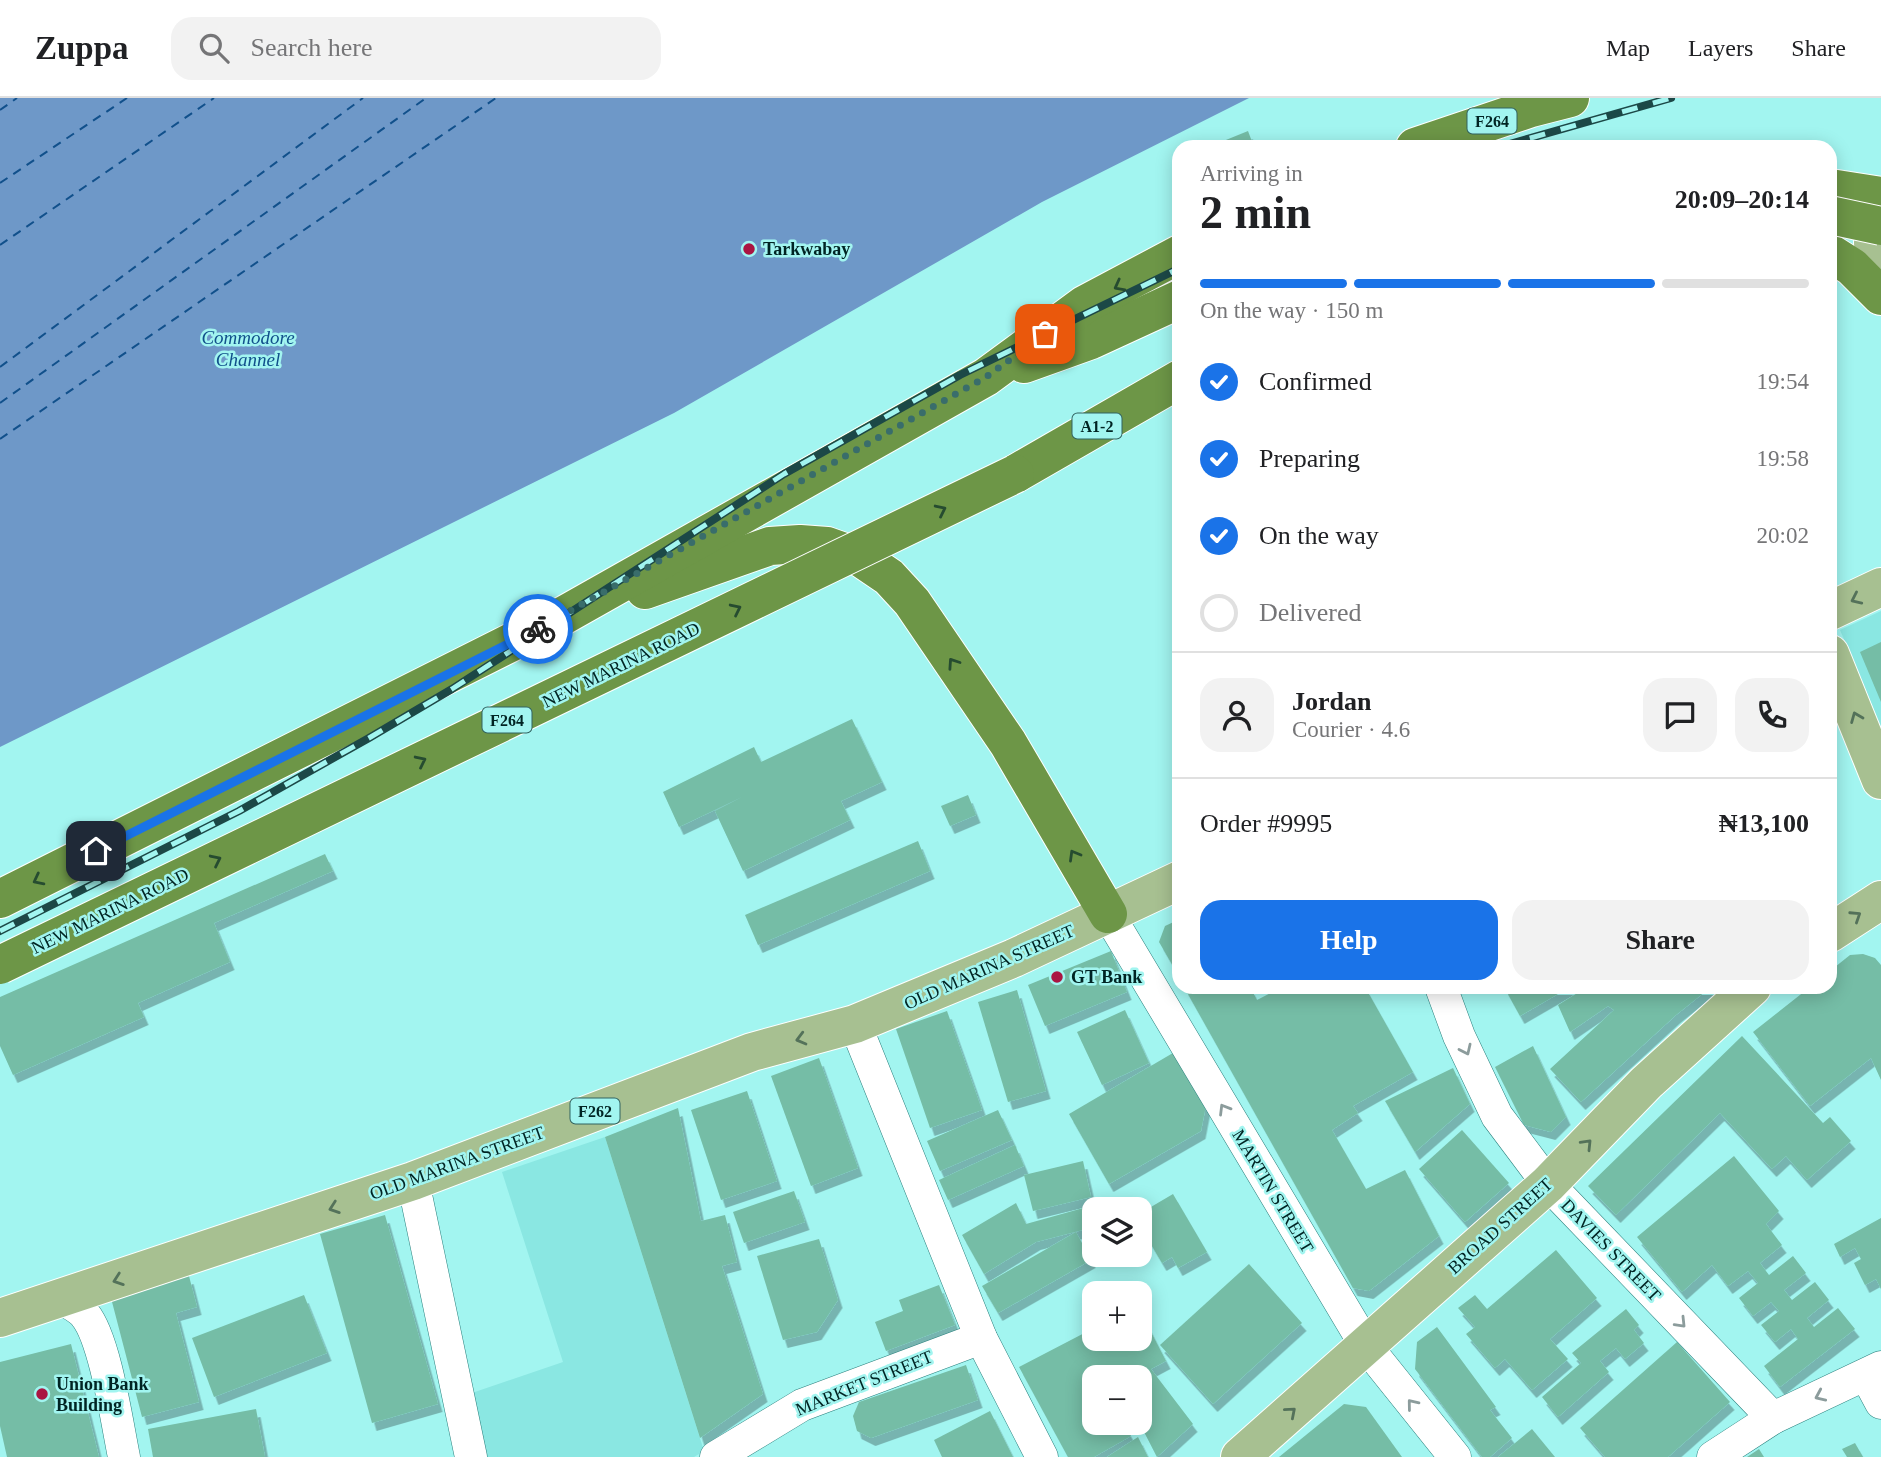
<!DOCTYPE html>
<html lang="en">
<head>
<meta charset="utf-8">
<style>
	body { margin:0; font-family:"Times New Roman",serif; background:#f2f2f2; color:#202124; height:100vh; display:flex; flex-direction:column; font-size:26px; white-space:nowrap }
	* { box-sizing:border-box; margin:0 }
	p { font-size:23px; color:#757577 }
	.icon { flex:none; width:38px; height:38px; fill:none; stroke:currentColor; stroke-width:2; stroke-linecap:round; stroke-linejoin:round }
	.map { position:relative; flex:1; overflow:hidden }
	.details { position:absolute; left:1172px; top:42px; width:665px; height:854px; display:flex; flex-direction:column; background:#fff; border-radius:21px; box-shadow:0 4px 18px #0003 }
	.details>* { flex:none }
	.fabs { position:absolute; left:1082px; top:1099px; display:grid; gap:14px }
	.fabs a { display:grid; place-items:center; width:70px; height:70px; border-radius:14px; background:#fff; box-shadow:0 4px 18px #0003; font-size:35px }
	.pin { position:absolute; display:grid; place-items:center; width:60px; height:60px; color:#fff; margin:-30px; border-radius:14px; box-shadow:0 4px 10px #0006 }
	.courier { position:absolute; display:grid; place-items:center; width:70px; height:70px; margin:-35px; border:5px solid #1a73e8; border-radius:50%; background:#fff; color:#222; box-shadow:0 2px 9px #0007 }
	.summary em { font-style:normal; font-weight:700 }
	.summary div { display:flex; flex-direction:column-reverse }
	.summary { display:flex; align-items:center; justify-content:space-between; height:119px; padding:0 28px }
	h1 { font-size:46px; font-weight:700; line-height:52px }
	.bar { display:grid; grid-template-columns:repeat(4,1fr); gap:10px 7px; align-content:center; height:84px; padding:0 28px }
	.bar i { height:9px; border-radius:5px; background:#e0e0e0 }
	.bar .active { background:#1a73e8 }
	.bar p { grid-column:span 4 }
	.line { display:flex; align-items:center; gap:18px; padding:0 28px; border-top:2px solid #e0e0e0 }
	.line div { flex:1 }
	.round { display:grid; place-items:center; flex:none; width:74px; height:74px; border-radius:21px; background:#f2f2f2 }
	ol { padding:0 28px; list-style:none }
	li { display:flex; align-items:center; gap:21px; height:77px }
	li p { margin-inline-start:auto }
	li .icon { padding:7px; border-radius:50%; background:#1a73e8; color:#fff; stroke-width:4 }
	li:last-child { color:#757577 }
	li i { width:38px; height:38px; border:4px solid #e0e0e0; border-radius:50% }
	.primary-button { display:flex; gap:14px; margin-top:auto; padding:14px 28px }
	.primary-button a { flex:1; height:80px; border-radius:21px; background:#1a73e8; color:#fff; font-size:28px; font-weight:700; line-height:80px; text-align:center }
	.primary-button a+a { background:#f2f2f2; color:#202124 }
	header { display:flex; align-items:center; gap:42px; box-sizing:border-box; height:98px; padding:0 35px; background:#fff; border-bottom:2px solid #e0e0e0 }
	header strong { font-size:33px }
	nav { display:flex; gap:38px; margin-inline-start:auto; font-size:24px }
	.search { width:490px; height:63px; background:#f2f2f2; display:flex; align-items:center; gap:18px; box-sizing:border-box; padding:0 24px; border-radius:21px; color:#757577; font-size:26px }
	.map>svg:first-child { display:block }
</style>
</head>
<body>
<header>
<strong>Zuppa</strong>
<div class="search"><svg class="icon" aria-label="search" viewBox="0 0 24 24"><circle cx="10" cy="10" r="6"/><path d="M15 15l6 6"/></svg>Search here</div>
<nav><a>Map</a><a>Layers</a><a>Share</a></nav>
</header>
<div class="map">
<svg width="1881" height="1359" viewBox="0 0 1881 1359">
	<defs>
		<filter id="shadow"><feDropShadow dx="4.5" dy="8" stdDeviation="0" flood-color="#0004"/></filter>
	</defs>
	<rect width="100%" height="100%" fill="#a2f5f0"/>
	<!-- built -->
	<g fill="#8ae7e2">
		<polygon points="1881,513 1881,628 1840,532"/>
		<polygon points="605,1039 704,1353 694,1359 483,1359 466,1297 563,1264 502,1074"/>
	</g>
	<!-- water -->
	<polygon fill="#6e98c8" points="0,0 1249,0 1042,104 674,315 0,649"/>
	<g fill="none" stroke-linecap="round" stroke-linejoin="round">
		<!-- ferry -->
		<g stroke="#11508b" stroke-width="2" stroke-dasharray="9 7" stroke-linecap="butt">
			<polyline points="0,12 17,0"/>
			<polyline points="0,85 127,0"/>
			<polyline points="0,147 214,0"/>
			<polyline points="0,269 363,0"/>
			<polyline points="0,305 426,0"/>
			<polyline points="0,341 496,0"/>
		</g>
	</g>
	<!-- building -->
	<g fill="#75bda6" filter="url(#shadow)">
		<polygon points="1248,33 1254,49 1217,49 1216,46"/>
		<polygon points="1881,544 1881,604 1860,554"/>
		<polygon points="852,621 882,684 841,703 850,722 743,773 715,713 742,699 679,729 663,694 754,649 761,664"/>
		<polygon points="968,697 976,717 950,728 941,708"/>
		<polygon points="918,743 930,773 758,847 745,817"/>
		<polygon points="325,756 333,773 214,825 230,864 138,905 144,919 13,977 0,948 0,899"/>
		<polygon points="1180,821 1180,880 1159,844 1165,828"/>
		<polygon points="1111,853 1127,894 1045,928 1028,887"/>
		<polygon points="1863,856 1875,860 1881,867 1881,982 1871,960 1810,1008 1753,934 1810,889 1830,889 1830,873 1850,857"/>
		<polygon points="1184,889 1250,889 1257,902 1282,889 1365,889 1413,974 1353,1008 1358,1015 1332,1032 1366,1091 1405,1072 1439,1138 1369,1193 1353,1190"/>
		<polygon points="1504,889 1570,889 1520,918"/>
		<polygon points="1587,889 1711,889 1676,917 1581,1004 1550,971 1614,912 1608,908 1570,934 1558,907"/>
		<polygon points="1017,892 1046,993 1008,1004 978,904"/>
		<polygon points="1125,912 1149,965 1102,987 1077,934"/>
		<polygon points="947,913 982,1012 930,1030 896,931"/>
		<polygon points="1742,938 1823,1025 1830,1019 1851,1043 1807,1082 1786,1058 1772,1071 1720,1015 1616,1117 1588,1088"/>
		<polygon points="1533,948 1566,1019 1551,1034 1524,1027 1495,969"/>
		<polygon points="1178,952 1207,1002 1201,1033 1109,1086 1069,1016"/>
		<polygon points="819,960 858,1070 811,1088 771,978"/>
		<polygon points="1453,970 1470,1006 1415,1054 1385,1003"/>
		<polygon points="747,993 777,1083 721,1102 691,1012"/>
		<polygon points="678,1010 701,1123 725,1117 737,1164 722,1168 763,1296 700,1340 605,1039"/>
		<polygon points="998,1012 1012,1042 940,1073 927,1043"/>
		<polygon points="1462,1032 1509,1085 1465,1124 1419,1071"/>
		<polygon points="1015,1047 1024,1068 948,1102 939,1082"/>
		<polygon points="1734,1058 1779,1113 1766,1126 1782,1147 1760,1165 1769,1177 1793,1158 1806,1175 1784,1192 1792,1202 1815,1184 1829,1202 1807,1220 1814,1229 1838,1210 1855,1231 1780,1289 1764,1268 1798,1241 1791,1231 1775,1244 1761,1227 1779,1213 1771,1204 1753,1218 1739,1200 1758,1185 1748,1173 1728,1188 1712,1167 1682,1194 1637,1139"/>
		<polygon points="1083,1063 1091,1099 1033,1113 1024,1077"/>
		<polygon points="794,1093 805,1124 744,1145 733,1114"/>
		<polygon points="1173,1096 1207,1154 1178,1170 1172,1159 1162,1165 1139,1126 1139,1116"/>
		<polygon points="1016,1105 1026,1126 1094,1107 1094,1129 1036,1144 984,1176 962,1137"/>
		<polygon points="385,1117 438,1306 372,1325 320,1136"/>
		<polygon points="1881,1120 1881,1191 1876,1181 1865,1187 1854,1165 1861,1161 1855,1150 1840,1159 1834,1146"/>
		<polygon points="1076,1134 1091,1162 998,1215 982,1188"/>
		<polygon points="819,1141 838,1202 817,1234 783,1242 757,1158"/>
		<polygon points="1556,1152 1597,1200 1550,1241 1568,1261 1532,1292 1505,1261 1495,1270 1466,1236 1475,1229 1458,1210 1475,1197 1487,1211"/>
		<polygon points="1249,1166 1302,1225 1213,1306 1160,1247"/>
		<polygon points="189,1178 197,1209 176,1215 199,1304 142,1319 111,1200"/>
		<polygon points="939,1187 955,1227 886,1253 875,1224 903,1213 899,1202"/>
		<polygon points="304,1197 327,1255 214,1299 192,1240"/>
		<polygon points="1139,1211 1166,1263 1151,1271 1193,1326 1157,1359 1139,1324 1139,1279 1094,1279 1094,1325 1123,1325 1131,1338 1094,1359 1068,1359 1019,1269 1094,1230 1094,1241 1139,1241"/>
		<polygon points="1626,1211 1639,1227 1634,1232 1644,1245 1625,1261 1616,1250 1600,1263 1609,1274 1558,1319 1542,1299 1581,1265 1572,1255"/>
		<polygon points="1437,1229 1496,1309 1490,1312 1512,1340 1490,1359 1482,1359 1415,1271 1417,1244"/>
		<polygon points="1677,1244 1730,1304 1668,1359 1605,1359 1580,1330"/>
		<polygon points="71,1246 99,1359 7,1359 0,1328 0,1264"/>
		<polygon points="966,1267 978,1302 871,1340 857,1333 853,1318 859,1304"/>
		<polygon points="1344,1306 1366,1309 1402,1359 1279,1359"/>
		<polygon points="256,1311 265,1359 153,1359 148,1331"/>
		<polygon points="990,1313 1013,1359 942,1359 934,1342"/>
		<polygon points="1532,1331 1555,1359 1498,1359"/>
		<polygon points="1138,1339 1148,1359 1107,1359"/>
		<polygon points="1855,1345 1863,1359 1847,1359 1842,1351"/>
		<polygon points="1759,1351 1764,1359 1747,1359"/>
	</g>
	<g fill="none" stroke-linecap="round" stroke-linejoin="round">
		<!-- minor casing -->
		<g stroke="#2b817e" stroke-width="33">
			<g id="minor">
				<polyline points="1108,816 1366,1248 1455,1359"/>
				<polyline points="1441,889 1459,938 1497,1018 1548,1086 1773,1320"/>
				<polyline points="855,926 981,1240 1042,1359"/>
				<polyline points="413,1083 471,1359"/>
				<path d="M63,1201C70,1206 80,1210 85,1217C105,1241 117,1325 124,1359"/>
				<polyline points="1866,1277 1881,1305"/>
				<polyline points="716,1359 802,1307 981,1240"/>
				<polyline points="1713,1359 1773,1320 1881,1269"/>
			</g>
		</g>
		<!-- major casing -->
		<g stroke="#fff" stroke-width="40">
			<g id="major">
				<polyline points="1881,103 1878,107 1873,145 1881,186"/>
				<polyline points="1830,513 1881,489"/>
				<polyline points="1830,556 1881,682"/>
				<polyline points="1830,835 1881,802"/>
				<polyline points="0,1220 413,1083 752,954 855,926 1014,860 1180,782"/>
				<polyline points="1240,1359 1548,1086 1646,985 1752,889"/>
			</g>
		</g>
		<!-- highway casing -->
		<g stroke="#fff" stroke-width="40">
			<g id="highway">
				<polyline points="1415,49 1531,10 1570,0"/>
				<polyline points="1830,90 1881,98"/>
				<polyline points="1830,155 1852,169 1881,198"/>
				<polyline points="1024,266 1091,242 1180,201"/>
				<polyline points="1015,376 1180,281"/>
				<polyline points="645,492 770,448 800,446 827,448 861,460 889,479 912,504 1008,645 1108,816"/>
				<polyline points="0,801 552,524 986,279 1084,207 1180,156"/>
			</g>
		</g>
		<!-- minor -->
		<use href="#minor" stroke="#fff" stroke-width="32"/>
		<!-- major -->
		<use href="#major" stroke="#a7c091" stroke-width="38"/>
		<!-- highway -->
		<use href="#highway" stroke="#6d9647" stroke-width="38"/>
		<!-- rail casing -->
		<g stroke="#1c4847" stroke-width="8">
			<g id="rail">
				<polyline points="1499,49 1671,0"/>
				<polyline points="0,833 239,713 369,640 452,591 784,376 960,277 1180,170"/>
			</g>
		</g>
		<!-- rail -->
		<use href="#rail" stroke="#a2f5f0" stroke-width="5" stroke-dasharray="16" stroke-linecap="butt"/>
		<!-- highway-bridge casing -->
		<g stroke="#fff" stroke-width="40" stroke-linecap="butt">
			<g id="highway-bridge">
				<polyline points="1830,117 1881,128"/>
				<polyline points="0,867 1015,376"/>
			</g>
		</g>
		<!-- highway-bridge -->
		<use href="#highway-bridge" stroke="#6d9647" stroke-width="38"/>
	</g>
	<!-- one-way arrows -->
	<defs><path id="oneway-chevron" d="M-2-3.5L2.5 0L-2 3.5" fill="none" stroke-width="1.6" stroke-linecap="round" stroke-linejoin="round" transform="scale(1.75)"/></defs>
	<g stroke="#264c30">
		<use href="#oneway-chevron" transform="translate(1119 188) rotate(152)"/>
		<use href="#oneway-chevron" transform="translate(941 412) rotate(-26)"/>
		<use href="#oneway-chevron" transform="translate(736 511) rotate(-26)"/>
		<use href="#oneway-chevron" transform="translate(953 565) rotate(-124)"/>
		<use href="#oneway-chevron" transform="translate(421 663) rotate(-26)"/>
		<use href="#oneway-chevron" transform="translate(1074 757) rotate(-120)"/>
		<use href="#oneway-chevron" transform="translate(216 762) rotate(-26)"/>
		<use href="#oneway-chevron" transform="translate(38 782) rotate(153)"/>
	</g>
	<g stroke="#54725a">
		<use href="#oneway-chevron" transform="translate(1856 501) rotate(155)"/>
		<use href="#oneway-chevron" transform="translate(1856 619) rotate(-112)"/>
		<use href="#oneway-chevron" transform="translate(1856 818) rotate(-33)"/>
		<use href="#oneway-chevron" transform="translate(801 941) rotate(165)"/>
		<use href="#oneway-chevron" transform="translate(1587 1046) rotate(-46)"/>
		<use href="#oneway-chevron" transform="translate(334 1110) rotate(161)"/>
		<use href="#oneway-chevron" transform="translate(118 1182) rotate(161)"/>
		<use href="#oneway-chevron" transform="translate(1291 1314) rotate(-41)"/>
	</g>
	<g stroke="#8c9c9c">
		<use href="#oneway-chevron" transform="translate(1466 952) rotate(65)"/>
		<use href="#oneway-chevron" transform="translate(1224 1011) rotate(-121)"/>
		<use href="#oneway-chevron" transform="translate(1681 1225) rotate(46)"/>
		<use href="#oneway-chevron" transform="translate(1820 1298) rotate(156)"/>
		<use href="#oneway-chevron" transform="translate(1412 1306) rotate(-129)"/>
	</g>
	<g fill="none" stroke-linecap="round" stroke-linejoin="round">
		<!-- done -->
		<polyline stroke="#396d6b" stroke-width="7" stroke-dasharray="0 12.6" points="538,531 986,279 1045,236"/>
		<!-- route -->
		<polyline stroke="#1a73e8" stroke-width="9" points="96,753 538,531"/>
	</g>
	<!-- markers -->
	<g fill="#aa1542" stroke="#a2f5f0" stroke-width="2.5">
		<circle cx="749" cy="151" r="7"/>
		<circle cx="1057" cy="879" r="7"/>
		<circle cx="42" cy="1296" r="7"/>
	</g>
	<g text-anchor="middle" stroke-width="5" stroke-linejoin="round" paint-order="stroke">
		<!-- shield labels -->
		<g fill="#a2f5f0" stroke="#316360" stroke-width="2">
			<rect x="1467.5" y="10.5" width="49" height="25" rx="5"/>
			<rect x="1072.5" y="315.5" width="49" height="25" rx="5"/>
			<rect x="482.5" y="609.5" width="49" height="25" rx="5"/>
			<rect x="570.5" y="1000.5" width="49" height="25" rx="5"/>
		</g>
		<g font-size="16" font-weight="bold" fill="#002423">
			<text x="1492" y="29">F264</text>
			<text x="1097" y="334">A1-2</text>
			<text x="507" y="628">F264</text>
			<text x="595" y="1019">F262</text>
		</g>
		<!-- poi labels -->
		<g font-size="18" font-weight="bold" fill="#002423" stroke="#a2f5f0" text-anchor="start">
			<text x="763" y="157">Tarkwabay</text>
			<text x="1071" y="885">GT Bank</text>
			<text x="56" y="1292">Union Bank<tspan x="56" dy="21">Building</tspan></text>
		</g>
		<!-- street labels -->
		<g font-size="18" fill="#002423" stroke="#a2f5f0">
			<text transform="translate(621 567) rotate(-26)" y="6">NEW MARINA ROAD</text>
			<text transform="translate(110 813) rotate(-26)" y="6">NEW MARINA ROAD</text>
			<text transform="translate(989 869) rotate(-24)" y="6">OLD MARINA STREET</text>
			<text transform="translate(457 1065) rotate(-20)" y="6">OLD MARINA STREET</text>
			<text transform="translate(1273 1093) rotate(59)" y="6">MARTIN STREET</text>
			<text transform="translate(1500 1128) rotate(-42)" y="6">BROAD STREET</text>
			<text transform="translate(1611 1152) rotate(46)" y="6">DAVIES STREET</text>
			<text transform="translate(864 1285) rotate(-22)" y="6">MARKET STREET</text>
		</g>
		<!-- water labels -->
		<g font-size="19" font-style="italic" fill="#11508b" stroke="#a2f5f0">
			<text x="248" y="246">Commodore<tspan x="248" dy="22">Channel</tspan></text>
		</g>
	</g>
</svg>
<div class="fabs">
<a><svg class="icon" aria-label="layers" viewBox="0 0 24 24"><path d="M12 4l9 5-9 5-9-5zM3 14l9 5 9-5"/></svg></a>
<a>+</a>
<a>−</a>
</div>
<div class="pin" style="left:1045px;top:236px;background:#ea580c"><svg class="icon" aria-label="bag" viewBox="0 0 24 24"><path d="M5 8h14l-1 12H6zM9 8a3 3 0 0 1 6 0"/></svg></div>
<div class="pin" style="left:96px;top:753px;background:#1f2937"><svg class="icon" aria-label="home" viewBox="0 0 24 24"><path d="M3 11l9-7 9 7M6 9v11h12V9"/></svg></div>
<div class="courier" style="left:538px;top:531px"><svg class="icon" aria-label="bike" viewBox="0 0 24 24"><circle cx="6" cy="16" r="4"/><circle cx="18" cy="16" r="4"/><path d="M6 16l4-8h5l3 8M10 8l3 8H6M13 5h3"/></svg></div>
<section class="details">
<div class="summary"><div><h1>2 min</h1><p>Arriving in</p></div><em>20:09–20:14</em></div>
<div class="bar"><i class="active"></i><i class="active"></i><i class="active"></i><i></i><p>On the way · 150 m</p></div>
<ol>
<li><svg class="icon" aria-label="check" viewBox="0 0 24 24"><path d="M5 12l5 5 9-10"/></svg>Confirmed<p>19:54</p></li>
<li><svg class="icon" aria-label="check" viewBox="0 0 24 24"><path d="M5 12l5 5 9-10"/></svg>Preparing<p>19:58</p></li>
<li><svg class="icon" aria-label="check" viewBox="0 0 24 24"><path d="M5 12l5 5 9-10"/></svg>On the way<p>20:02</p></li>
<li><i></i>Delivered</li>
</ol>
<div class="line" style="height:126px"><a class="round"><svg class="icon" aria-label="person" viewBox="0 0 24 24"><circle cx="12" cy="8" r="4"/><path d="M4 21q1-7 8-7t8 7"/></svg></a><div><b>Jordan</b><p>Courier · 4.6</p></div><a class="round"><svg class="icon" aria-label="chat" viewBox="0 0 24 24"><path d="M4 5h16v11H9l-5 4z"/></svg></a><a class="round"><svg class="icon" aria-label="phone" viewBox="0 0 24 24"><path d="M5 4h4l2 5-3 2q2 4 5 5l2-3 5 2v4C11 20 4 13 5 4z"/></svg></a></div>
<div class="line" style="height:91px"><div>Order #9995</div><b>₦13,100</b></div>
<div class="primary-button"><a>Help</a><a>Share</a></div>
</section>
</div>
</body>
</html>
